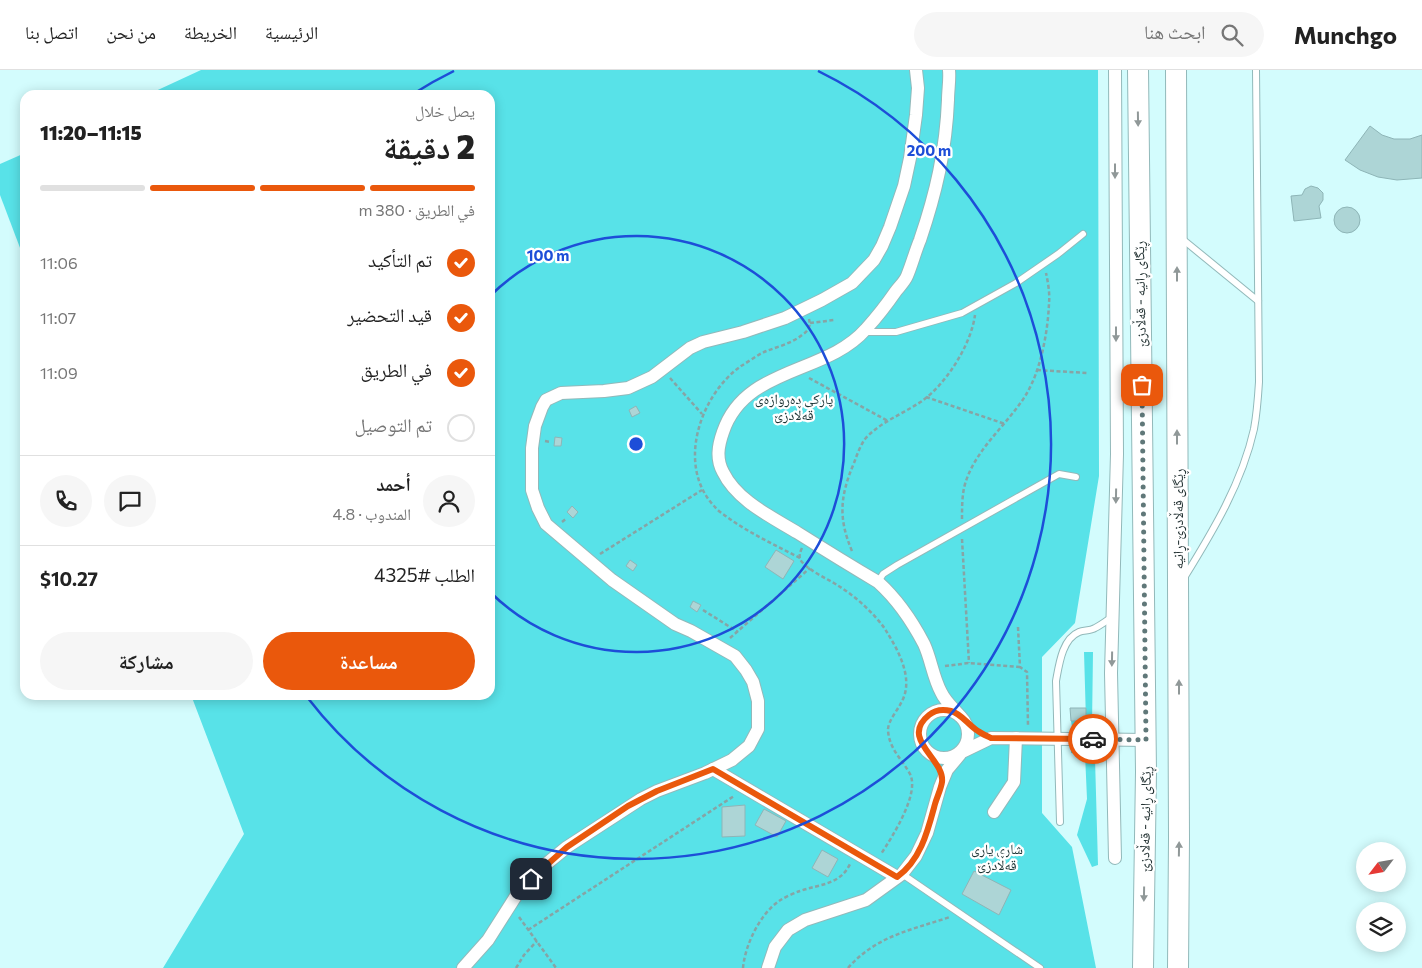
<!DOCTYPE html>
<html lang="ar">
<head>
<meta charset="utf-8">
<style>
	body { margin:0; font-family:Commissioner,"Noto Naskh Arabic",sans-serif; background:#f6f6f6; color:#222; direction:rtl; height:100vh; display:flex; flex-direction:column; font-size:19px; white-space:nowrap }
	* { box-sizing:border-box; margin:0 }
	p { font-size:16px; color:#767676 }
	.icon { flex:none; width:28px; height:28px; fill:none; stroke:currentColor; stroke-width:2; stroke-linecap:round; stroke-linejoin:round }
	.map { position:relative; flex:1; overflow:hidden; direction:ltr }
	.drawer { position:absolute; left:20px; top:20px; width:475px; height:610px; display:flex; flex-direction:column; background:#fff; border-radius:15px; box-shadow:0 2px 12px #0003; direction:rtl }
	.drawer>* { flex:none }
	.needle { width:32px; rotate:239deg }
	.controls { position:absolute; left:1356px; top:772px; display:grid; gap:10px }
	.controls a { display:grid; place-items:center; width:50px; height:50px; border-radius:50%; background:#fff; box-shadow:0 2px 12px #0003; font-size:25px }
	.pin { position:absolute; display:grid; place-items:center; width:42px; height:42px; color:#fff; margin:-21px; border-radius:10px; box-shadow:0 2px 8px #0006 }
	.courier { position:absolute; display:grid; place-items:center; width:50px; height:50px; margin:-25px; border:4px solid #ea580c; border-radius:50%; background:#fff; color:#222; box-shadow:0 1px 6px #0007 }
	.overview em { font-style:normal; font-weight:800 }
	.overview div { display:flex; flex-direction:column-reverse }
	.overview { display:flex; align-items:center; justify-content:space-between; height:85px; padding:0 20px }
	h1 { font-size:32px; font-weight:800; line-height:38px }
	.bar { display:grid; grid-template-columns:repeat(4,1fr); gap:8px 5px; align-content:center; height:60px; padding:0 20px }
	.bar i { height:6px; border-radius:4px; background:#e0e0e0 }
	.bar .active { background:#ea580c }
	.bar p { grid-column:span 4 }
	.line { display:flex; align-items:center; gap:12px; padding:0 20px; border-top:1px solid #e0e0e0 }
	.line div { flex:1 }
	.round { display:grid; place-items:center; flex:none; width:52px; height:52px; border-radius:26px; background:#f6f6f6 }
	ol { padding:0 20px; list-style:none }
	li { display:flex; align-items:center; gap:15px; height:55px }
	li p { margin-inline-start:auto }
	li .icon { padding:5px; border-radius:50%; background:#ea580c; color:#fff; stroke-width:4 }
	li:last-child { color:#767676 }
	li i { width:28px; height:28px; border:2px solid #e0e0e0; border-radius:50% }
	.cta { display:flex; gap:10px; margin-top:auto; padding:10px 20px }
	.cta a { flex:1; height:58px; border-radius:30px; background:#ea580c; color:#fff; font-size:20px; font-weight:800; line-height:58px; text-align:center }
	.cta a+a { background:#f6f6f6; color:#222 }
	header { display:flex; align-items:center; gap:30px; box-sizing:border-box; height:70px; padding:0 25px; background:#fff; border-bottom:1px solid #e0e0e0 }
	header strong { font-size:24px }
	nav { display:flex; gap:28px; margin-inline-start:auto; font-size:18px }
	.search { width:350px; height:45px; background:#f6f6f6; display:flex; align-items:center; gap:12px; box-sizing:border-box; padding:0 18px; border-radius:28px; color:#767676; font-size:19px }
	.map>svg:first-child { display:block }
</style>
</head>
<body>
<header>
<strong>Munchgo</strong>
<div class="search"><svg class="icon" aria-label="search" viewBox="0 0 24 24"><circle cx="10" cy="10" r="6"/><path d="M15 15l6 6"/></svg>ابحث هنا</div>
<nav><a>الرئيسية</a><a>الخريطة</a><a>من نحن</a><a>اتصل بنا</a></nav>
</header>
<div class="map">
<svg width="1422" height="898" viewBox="0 0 1422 898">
	<rect width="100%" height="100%" fill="#d3fcfd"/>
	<!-- green -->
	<g fill="#58e2e8">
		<polygon points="201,0 1098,0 1099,406 1075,553 1042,587 1042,743 1072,777 1096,898 163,898 244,764 191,625 490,625 490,25 147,25"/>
		<polygon points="25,83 25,191 0,125 0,94"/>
		<polygon points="1084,582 1093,582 1092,655 1091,657 1072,657 1071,651 1086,651"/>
		<path d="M1071,679C1081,679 1090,678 1095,688L1098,795L1092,797L1077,765L1087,729L1085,684L1071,683Z"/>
	</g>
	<!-- building -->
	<g fill="#add5d6" stroke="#8eb5b7">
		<polygon points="1370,56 1382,65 1394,69 1410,69 1422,65 1422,108 1397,110 1378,107 1360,100 1345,90"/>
		<polygon points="1311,116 1318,118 1323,123 1323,130 1319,136 1321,148 1294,151 1291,126 1302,125 1305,119"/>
		<circle cx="1347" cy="150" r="13"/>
		<polygon points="636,336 640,343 632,347 629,340"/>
		<polygon points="555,367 562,368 561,376 554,376"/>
		<polygon points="572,436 578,442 573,448 567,442"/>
		<polygon points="776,480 794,491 783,509 765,497"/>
		<polygon points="630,490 637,495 633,501 626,496"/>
		<polygon points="693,531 701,535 697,542 690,537"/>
		<polygon points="1070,638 1086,638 1086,651 1071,651"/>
		<polygon points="745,735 745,766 722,767 722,737"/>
		<polygon points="764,739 786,751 777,767 755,755"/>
		<polygon points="822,780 838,789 828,807 812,798"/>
		<polygon points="974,801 1011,820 999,845 962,824"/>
	</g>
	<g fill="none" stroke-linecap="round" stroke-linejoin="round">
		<!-- lane casing -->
		<g stroke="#92b9ba" stroke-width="8">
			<g id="lane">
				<polyline points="1181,168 1258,231"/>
				<polyline points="865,262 896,262 962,243 1016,213 1058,184 1083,164"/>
				<path d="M1184,508C1213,461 1242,413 1254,359C1257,343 1258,328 1259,312L1256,0"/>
				<polyline points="878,512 883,504 897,495 1059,404 1076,407"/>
				<path d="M1060,752L1056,611C1059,595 1062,569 1079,562C1084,560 1090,561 1095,558C1101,555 1106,551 1112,547"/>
				<polyline points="902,804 1040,898"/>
			</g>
		</g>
		<!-- street casing -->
		<g stroke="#92b9ba" stroke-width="14">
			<g id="street">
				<path d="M949,0C950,10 948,20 948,30C946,80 936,123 920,170C915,182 912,194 907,206C905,211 900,216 896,221C887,234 877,247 866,259C826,305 745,296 723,362C718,376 716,389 723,402C737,431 772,447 798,463C825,480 851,496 878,512C898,530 912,551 924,574C931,589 933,607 941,622C945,631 953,638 960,646"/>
				<polyline points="1115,0 1117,384 1111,603 1115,788"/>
				<circle cx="944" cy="664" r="24"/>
				<polyline points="713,699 897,807"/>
				<polyline points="994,742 1014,712 1016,668"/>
				<polyline points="463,898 488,870 521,818 540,799 567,777 641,729 657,721 705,703 732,690 749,676 758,659 758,631 753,612 746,600 735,586 691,561 675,554 612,510 546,454 538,438 532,420 532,378 535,356 542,337 546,330 561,323 604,321 628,318 652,307 690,278 703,272 743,262 785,248 822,230 852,213 874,190 882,176 890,157 904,116 910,88 916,45 918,18 916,0"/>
				<polyline points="768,898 775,877 788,860 805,850 866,830 902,804 916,786 927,763 940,717 947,700 962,682 991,668 1146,670"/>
			</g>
		</g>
		<!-- primary casing -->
		<g stroke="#92b9ba" stroke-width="22">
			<g id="primary">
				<polyline points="1138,0 1146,702 1143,898"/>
				<polyline points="1176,0 1179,768 1178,898"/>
			</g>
		</g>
		<!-- path -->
		<g stroke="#86a4a5" stroke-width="2.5" stroke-dasharray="4 2.5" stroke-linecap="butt">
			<polyline points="810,253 834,250"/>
			<polyline points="1037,300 1087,303"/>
			<polyline points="670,308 702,344"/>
			<polyline points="809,308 888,351"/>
			<polyline points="926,327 1005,354"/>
			<polyline points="545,371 551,372"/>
			<path d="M962,449C962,439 962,428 964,418C973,380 1008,355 1027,323C1041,299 1048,261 1049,233C1050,224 1048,212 1046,203"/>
			<polyline points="562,452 567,448"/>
			<polyline points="962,469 969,593"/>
			<path d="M802,478C800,482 799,486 800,489C805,499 828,509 837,515C855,526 873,542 885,559C898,580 915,609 901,633C897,641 888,651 888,660C889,679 902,689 910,704C920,724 892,767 881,784"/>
			<path d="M852,481C838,448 840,426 854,393C857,385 860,376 865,369C880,352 903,344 922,331C946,314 971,275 975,245"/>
			<polyline points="600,484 702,420"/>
			<path d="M800,488C775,475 749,463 727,447C723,444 718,441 715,437C676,397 699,326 741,296C748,292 756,286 764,282C776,277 791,274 802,265C808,261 811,257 809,249"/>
			<polyline points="703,540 738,562"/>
			<polyline points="1018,557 1020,597 1027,602 1028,656"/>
			<polyline points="730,568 810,498"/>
			<polyline points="945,596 969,593 1020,597"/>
			<polyline points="519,847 556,898"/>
			<polyline points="528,860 734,726"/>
			<polyline points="516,898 524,885 537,871"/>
			<path d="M743,898C745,875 760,844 779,831C785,827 794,823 800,821C820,814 840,815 850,794"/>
			<path d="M848,898C876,866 911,860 950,847"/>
		</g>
		<!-- lane -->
		<use href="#lane" stroke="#fff" stroke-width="6"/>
		<!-- street -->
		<use href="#street" stroke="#fff" stroke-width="12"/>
		<!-- primary -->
		<use href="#primary" stroke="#fff" stroke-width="20"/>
	</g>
	<!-- one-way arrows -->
	<defs><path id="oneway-solid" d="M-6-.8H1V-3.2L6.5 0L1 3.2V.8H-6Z" transform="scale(1.25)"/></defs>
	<g fill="#909898">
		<use href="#oneway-solid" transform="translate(1138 49) rotate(89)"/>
		<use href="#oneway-solid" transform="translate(1115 101) rotate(90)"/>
		<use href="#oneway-solid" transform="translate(1177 204) rotate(-90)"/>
		<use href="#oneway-solid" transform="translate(1116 264) rotate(90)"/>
		<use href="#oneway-solid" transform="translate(1177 367) rotate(-90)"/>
		<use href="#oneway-solid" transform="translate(1116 426) rotate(91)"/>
		<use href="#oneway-solid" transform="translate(1112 589) rotate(91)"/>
		<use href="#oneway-solid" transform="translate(1179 617) rotate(-90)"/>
		<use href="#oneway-solid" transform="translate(1179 779) rotate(-89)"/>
		<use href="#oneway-solid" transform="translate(1144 824) rotate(91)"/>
	</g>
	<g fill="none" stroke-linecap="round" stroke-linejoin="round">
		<!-- done -->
		<polyline stroke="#607879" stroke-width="5" stroke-dasharray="0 9" points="1093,669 1146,670 1142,315"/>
		<!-- route -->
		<path stroke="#ea580c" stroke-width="6" d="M531,809L567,777L628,736L657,721L713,699L897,807C921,790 928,760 935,734C937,727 941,719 942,712C945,689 899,669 929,645C935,640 943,639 951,641C962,644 968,655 978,661C982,664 987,666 991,668L1093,669"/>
	</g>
	<!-- distance rings -->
	<g fill="none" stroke="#1d4ed8" stroke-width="2.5">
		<path d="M490 226A208 208 0 1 1 490 522"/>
		<path d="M413 24A415 415 0 0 1 454 1M818 1A415 415 0 1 1 307 627"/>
	</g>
	<g text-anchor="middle" stroke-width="4.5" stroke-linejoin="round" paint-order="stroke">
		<!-- street labels -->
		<g font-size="14" fill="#223132" stroke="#fff">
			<text transform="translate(1140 224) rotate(-91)" y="5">ڕێگای ڕانیە - قەڵادزێ</text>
			<text transform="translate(1178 449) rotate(-90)" y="5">ڕێگای قەڵادزێ-ڕانیە</text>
			<text transform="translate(1145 749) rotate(-89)" y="5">ڕێگای ڕانیە - قەڵادزێ</text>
		</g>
		<!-- park labels -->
		<g font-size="14" fill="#1b3334" stroke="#fff">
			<text x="794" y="334">پارکی دەروازەی<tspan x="794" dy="16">قەڵادزێ</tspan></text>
			<text x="997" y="784">شاری یاری<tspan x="997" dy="16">قەڵادزێ</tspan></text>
		</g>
	</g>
	<circle cx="636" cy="374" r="8" fill="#1d4ed8" stroke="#fff" stroke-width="2.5"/>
	<g font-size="15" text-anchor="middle" font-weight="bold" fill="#1d4ed8" stroke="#fff" stroke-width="4.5" stroke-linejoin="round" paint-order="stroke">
		<text x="929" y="86">200 m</text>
		<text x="548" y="191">100 m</text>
	</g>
</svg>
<div class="controls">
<a><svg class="needle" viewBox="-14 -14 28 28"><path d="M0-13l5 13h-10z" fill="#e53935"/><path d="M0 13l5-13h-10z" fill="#767676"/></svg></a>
<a><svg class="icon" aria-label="layers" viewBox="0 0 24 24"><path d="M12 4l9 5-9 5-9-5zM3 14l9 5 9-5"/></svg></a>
</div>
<div class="pin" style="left:1142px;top:315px;background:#ea580c"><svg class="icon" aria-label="bag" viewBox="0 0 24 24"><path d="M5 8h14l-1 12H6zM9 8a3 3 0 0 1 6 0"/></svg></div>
<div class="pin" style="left:531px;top:809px;background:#1f2937"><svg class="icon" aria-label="home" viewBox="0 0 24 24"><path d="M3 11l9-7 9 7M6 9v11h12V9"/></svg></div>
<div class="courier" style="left:1093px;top:669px"><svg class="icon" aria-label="car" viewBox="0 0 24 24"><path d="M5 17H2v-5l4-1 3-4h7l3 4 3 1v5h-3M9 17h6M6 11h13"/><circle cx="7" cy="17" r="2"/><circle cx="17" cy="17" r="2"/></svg></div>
<section class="drawer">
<div class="overview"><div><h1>2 دقيقة</h1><p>يصل خلال</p></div><em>11:15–11:20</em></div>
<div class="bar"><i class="active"></i><i class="active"></i><i class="active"></i><i></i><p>في الطريق · 380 m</p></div>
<ol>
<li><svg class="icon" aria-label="check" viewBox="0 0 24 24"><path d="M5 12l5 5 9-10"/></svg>تم التأكيد<p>11:06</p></li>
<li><svg class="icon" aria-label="check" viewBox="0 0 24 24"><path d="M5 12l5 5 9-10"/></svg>قيد التحضير<p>11:07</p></li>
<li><svg class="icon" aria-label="check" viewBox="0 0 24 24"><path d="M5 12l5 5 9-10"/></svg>في الطريق<p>11:09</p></li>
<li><i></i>تم التوصيل</li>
</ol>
<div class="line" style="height:90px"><a class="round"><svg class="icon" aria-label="person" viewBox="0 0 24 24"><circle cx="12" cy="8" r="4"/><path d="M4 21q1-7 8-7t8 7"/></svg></a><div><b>أحمد</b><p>المندوب · 4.8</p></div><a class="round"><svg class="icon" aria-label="chat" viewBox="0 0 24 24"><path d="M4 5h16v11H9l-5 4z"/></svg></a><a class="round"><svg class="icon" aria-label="phone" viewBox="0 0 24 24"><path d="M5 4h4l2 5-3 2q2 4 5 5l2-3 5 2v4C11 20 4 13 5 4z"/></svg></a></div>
<div class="line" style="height:65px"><div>الطلب #4325</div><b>$10.27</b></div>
<div class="cta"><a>مساعدة</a><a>مشاركة</a></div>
</section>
</div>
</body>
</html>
